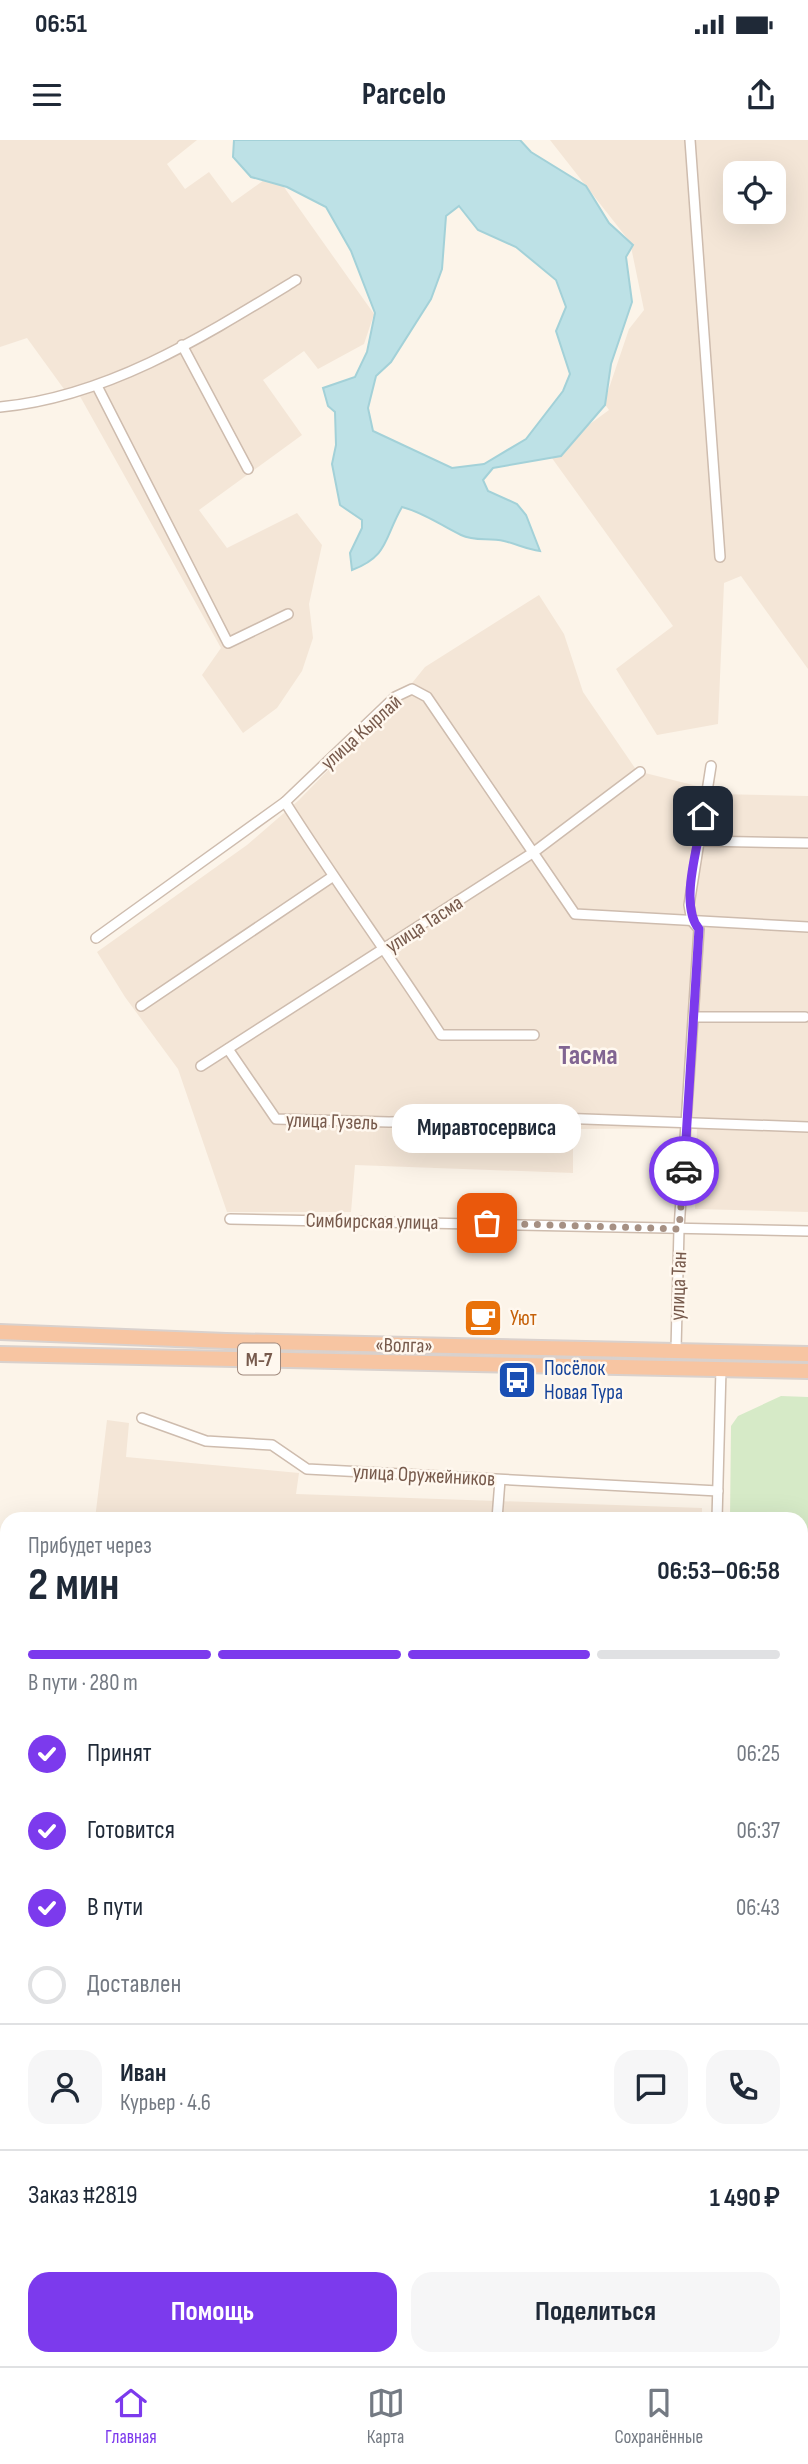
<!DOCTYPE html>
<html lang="ru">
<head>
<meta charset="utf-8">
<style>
	body { margin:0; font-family:"Sofia Sans Condensed",sans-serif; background:#f6f6f7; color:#1f2937; height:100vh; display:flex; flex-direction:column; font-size:26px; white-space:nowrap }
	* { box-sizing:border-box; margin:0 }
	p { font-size:23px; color:#747a83 }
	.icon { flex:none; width:38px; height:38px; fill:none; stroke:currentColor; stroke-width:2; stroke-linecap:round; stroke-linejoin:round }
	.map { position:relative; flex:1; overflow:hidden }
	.sheet { position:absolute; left:0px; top:1372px; width:808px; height:854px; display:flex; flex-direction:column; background:#fff; border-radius:21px 21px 0 0; box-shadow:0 7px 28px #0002 }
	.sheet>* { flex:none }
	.controls { position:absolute; left:723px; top:21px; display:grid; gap:14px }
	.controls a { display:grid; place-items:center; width:63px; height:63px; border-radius:14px; background:#fff; box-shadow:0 7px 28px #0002; font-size:35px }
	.pin { position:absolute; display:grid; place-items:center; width:60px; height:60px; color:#fff; margin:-30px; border-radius:14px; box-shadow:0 4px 10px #0006 }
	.courier { position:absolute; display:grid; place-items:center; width:70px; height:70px; margin:-35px; border:5px solid #7c3aed; border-radius:50%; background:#fff; color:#222; box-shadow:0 2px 9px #0007 }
	.bubble { position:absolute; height:49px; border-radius:21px; background:#fff; box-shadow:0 7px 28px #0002; font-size:23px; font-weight:700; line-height:49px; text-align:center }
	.summary em { font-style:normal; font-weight:700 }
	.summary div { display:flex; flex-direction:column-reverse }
	.summary { display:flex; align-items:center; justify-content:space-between; height:119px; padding:0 28px }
	h1 { font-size:46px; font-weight:700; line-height:52px }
	.bar { display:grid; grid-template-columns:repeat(4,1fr); gap:10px 7px; align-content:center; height:84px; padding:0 28px }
	.bar i { height:9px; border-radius:5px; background:#e0e1e3 }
	.bar .selected { background:#7c3aed }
	.bar p { grid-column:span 4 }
	.line { display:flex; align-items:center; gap:18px; padding:0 28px; border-top:2px solid #e0e1e3 }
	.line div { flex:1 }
	.round { display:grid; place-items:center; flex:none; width:74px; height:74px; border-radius:21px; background:#f6f6f7 }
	ol { padding:0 28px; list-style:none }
	li { display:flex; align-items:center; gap:21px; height:77px }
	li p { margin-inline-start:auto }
	li .icon { padding:7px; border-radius:50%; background:#7c3aed; color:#fff; stroke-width:4 }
	li:last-child { color:#747a83 }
	li i { width:38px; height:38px; border:4px solid #e0e1e3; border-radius:50% }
	.primary-button { display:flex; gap:14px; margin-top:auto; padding:14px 28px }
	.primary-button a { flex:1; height:80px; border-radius:21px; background:#7c3aed; color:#fff; font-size:28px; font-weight:700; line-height:80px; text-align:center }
	.primary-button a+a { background:#f6f6f7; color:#1f2937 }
	.status { display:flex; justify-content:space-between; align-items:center; height:49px; padding:0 35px; background:#fff; direction:ltr }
	.status svg { height:19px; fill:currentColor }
	header { display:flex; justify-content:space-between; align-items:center; height:91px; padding:0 28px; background:#fff; font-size:32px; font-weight:700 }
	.tabs { display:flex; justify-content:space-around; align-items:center; height:98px; border-top:2px solid #e0e1e3; background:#fff; font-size:19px; color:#747a83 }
	.tabs a { display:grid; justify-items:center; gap:4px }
	.tabs .selected { color:#7c3aed }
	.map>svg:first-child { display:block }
</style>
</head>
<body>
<div class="status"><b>06:51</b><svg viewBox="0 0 49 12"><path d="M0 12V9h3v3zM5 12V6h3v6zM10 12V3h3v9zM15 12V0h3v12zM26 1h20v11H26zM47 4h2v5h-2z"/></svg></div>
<header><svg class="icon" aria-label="menu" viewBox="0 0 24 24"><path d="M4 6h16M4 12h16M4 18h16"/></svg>Parcelo<svg class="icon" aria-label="share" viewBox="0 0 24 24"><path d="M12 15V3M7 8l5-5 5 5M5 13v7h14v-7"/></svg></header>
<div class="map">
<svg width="808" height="2226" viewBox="0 0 808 2226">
	<rect width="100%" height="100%" fill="#fcf4e9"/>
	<!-- residential -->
	<g fill="#f4e6d7" fill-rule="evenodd">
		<polygon points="0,0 197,0 167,24 185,49 209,32 232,63 274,33 374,174 364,204 318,229 304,211 263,240 302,295 199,370 227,408 297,373 322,405 309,464 313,498 302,531 277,568 243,593 202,535 221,508 77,251 69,256 27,198 0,207"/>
		<path d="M550,0H808V529L741,436L724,443L718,584L657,595L616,529L673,486L549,314L609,270L604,263L629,189L644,170L630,102ZM735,33H774V72H735Z"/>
		<polygon points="539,455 564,494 583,552 637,631 697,646 716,654 808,656 808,1072 695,1069 697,988 573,989 573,1033 355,1025 351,1072 227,1072 178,929 125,857 97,812 247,705 299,660 408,548 425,527"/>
		<polygon points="107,1280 129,1283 126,1317 299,1333 296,1354 702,1368 702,1379 95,1379"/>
		<polygon points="808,2130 808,2226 635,2226 647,2219 802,2219 802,2133"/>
	</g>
	<!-- green -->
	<g fill="#d6eac7">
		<polygon points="781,1256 808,1257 808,2071 802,2075 802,1379 730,1379 731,1286 738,1276"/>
		<polygon points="0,2020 7,2022 7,2219 553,2219 542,2226 0,2226"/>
	</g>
	<!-- water -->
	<path fill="#bde1e6" stroke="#a3d1d8" stroke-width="2" fill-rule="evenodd" d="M234,0H520L531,12L586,46L609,83L633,105L626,117L632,162L611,224L605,265L561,316L493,328L483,340L488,351L517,364L526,375L540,411C526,409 517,404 504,401C489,397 475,402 461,395C440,385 425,373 402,367C384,398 389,416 352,430L350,413L362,388V380L340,365L332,324L336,305L335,272L328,266L323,248L355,237L367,212L375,173L351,111L326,67L287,47L251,37L233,17ZM459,66L478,90L516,107L556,140L566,167L556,191L570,234L563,251L526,299L484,324L452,328L373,291L368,268L376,236L391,222L431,159L442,129L446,76Z"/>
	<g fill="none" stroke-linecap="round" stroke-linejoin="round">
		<!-- minor casing -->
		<g stroke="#cebcae" stroke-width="12">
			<g id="minor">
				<polyline points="690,0 720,417"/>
				<polyline points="182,205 248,329"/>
				<polyline points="97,246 228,503 288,474"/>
				<path d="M0,267C108,257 206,195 296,140"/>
				<path d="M285,662C335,741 390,816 441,895H534"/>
				<polyline points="699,701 808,703"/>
				<polyline points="96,798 285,662 395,557 412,549 427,557 575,774 808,787"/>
				<polyline points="141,866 332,737"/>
				<polyline points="694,877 805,877"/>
				<polyline points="228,909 276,979 389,982 557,978 808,987"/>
				<polyline points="201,926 534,712 640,632"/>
				<polyline points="230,1079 808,1091"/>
				<polyline points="676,1210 679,1089 699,789 692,781 689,765 711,626"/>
				<polyline points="142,1278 206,1301 272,1305 307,1329 718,1351"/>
				<polyline points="497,1379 500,1340"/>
				<polyline points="717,1379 721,1229"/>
				<polyline points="0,1627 7,1701"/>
				<polyline points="462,2226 463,2219"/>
			</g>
		</g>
		<!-- trunk casing -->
		<g stroke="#d9d1cd" stroke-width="18">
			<g id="trunk">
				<polyline points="0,1192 226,1201 808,1214"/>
				<polyline points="0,1214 808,1231"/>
			</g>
		</g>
		<!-- minor -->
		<use href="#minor" stroke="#fff" stroke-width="9"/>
		<!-- trunk -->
		<use href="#trunk" stroke="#f7c5a2" stroke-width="14"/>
	</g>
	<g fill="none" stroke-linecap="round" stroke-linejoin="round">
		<!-- done -->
		<polyline stroke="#a69083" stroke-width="7" stroke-dasharray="0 12.6" points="487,1083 679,1089 684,1031"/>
		<!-- route -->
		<path stroke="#7c3aed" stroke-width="9" d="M684,1031L699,789C679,766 698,705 703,676"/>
	</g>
	<!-- icons -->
	<defs>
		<g id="cafe-square" transform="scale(2.0125)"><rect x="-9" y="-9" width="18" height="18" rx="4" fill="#e8710a" stroke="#fff8ef"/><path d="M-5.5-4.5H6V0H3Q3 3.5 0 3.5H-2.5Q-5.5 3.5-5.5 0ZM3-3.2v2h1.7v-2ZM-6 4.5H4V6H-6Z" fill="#fff"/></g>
		<g id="bus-square" transform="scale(2.0125)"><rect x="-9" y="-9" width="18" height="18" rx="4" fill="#1a4fb4" stroke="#fff8ef"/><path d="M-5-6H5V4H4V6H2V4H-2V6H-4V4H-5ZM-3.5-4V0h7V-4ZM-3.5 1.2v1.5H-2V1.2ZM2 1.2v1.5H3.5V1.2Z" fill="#fff"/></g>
	</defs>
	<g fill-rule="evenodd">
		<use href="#cafe-square" x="483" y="1178"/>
		<use href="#bus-square" x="517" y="1240"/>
	</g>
	<g text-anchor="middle" stroke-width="5" stroke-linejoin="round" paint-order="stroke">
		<!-- shield labels -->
		<rect fill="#fff8ef" stroke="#a0897d" stroke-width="2" x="238" y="1203.5" width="42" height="31" rx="5"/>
		<g font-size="19" font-weight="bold" fill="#775a4c">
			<text x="259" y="1226">М-7</text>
		</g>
		<!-- street labels -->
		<g font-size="21" fill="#775a4c" stroke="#fff8ef">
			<text transform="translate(361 592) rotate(-42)" y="7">улица Кырлай</text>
			<text transform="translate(424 784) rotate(-33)" y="7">улица Тасма</text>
			<text transform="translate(332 981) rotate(2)" y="7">улица Гузель</text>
			<text transform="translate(372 1081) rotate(1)" y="7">Симбирская улица</text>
			<text transform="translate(678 1146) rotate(-88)" y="7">улица Тан</text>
			<text transform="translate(404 1205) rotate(1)" y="7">«Волга»</text>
			<text transform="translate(424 1335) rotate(3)" y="7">улица Оружейников</text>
		</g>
		<!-- food labels -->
		<g font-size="21" fill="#c56008" stroke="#fff8ef" text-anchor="start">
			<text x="510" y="1185">Уют</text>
		</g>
		<!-- transit labels -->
		<g font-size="21" fill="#164399" stroke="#fff8ef" text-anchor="start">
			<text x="544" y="1235">Посёлок<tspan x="544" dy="24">Новая Тура</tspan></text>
		</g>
		<!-- district labels -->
		<g font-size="28" font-weight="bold" fill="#816592" stroke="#fff8ef">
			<text x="588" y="924">Тасма</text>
		</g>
	</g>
</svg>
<div class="controls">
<a><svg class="icon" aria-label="locate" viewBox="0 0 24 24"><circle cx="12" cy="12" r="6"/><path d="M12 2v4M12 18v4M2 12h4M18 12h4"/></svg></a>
</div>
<div class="pin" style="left:487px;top:1083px;background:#ea580c"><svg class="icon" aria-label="bag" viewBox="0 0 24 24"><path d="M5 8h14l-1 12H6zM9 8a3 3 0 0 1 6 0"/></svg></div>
<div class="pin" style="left:703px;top:676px;background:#1f2937"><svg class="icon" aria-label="home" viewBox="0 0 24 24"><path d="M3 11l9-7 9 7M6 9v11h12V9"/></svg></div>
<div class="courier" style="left:684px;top:1031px"><svg class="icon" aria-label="car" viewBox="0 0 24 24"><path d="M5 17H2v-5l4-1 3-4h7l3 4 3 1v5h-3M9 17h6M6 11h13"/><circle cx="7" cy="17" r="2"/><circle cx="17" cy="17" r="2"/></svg></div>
<div class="bubble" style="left:392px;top:964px;width:189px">Миравтосервиса</div>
<section class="sheet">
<div class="summary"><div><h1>2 мин</h1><p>Прибудет через</p></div><em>06:53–06:58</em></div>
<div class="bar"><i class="selected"></i><i class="selected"></i><i class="selected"></i><i></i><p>В пути · 280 m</p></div>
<ol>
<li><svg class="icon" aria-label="check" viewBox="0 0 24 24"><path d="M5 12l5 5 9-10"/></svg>Принят<p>06:25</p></li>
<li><svg class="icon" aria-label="check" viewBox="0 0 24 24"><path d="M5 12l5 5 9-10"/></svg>Готовится<p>06:37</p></li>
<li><svg class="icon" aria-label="check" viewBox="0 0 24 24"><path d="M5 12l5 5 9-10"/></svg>В пути<p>06:43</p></li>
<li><i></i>Доставлен</li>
</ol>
<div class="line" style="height:126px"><a class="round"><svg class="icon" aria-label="person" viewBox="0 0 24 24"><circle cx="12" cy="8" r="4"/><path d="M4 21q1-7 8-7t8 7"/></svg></a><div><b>Иван</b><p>Курьер · 4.6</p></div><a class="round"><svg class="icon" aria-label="chat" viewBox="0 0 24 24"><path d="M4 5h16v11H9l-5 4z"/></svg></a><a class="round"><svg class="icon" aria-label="phone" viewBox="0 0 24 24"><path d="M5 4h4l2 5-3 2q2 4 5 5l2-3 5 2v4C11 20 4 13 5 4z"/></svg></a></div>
<div class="line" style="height:91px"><div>Заказ #2819</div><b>1 490 ₽</b></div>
<div class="primary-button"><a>Помощь</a><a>Поделиться</a></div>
</section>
</div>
<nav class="tabs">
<a class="selected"><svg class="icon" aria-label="home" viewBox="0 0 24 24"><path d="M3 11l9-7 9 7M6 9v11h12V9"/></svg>Главная</a>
<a><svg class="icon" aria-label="map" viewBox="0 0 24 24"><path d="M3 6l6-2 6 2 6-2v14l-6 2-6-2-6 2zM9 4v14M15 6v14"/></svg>Карта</a>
<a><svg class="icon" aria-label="saved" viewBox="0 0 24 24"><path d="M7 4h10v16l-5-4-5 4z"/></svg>Сохранённые</a>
</nav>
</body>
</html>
